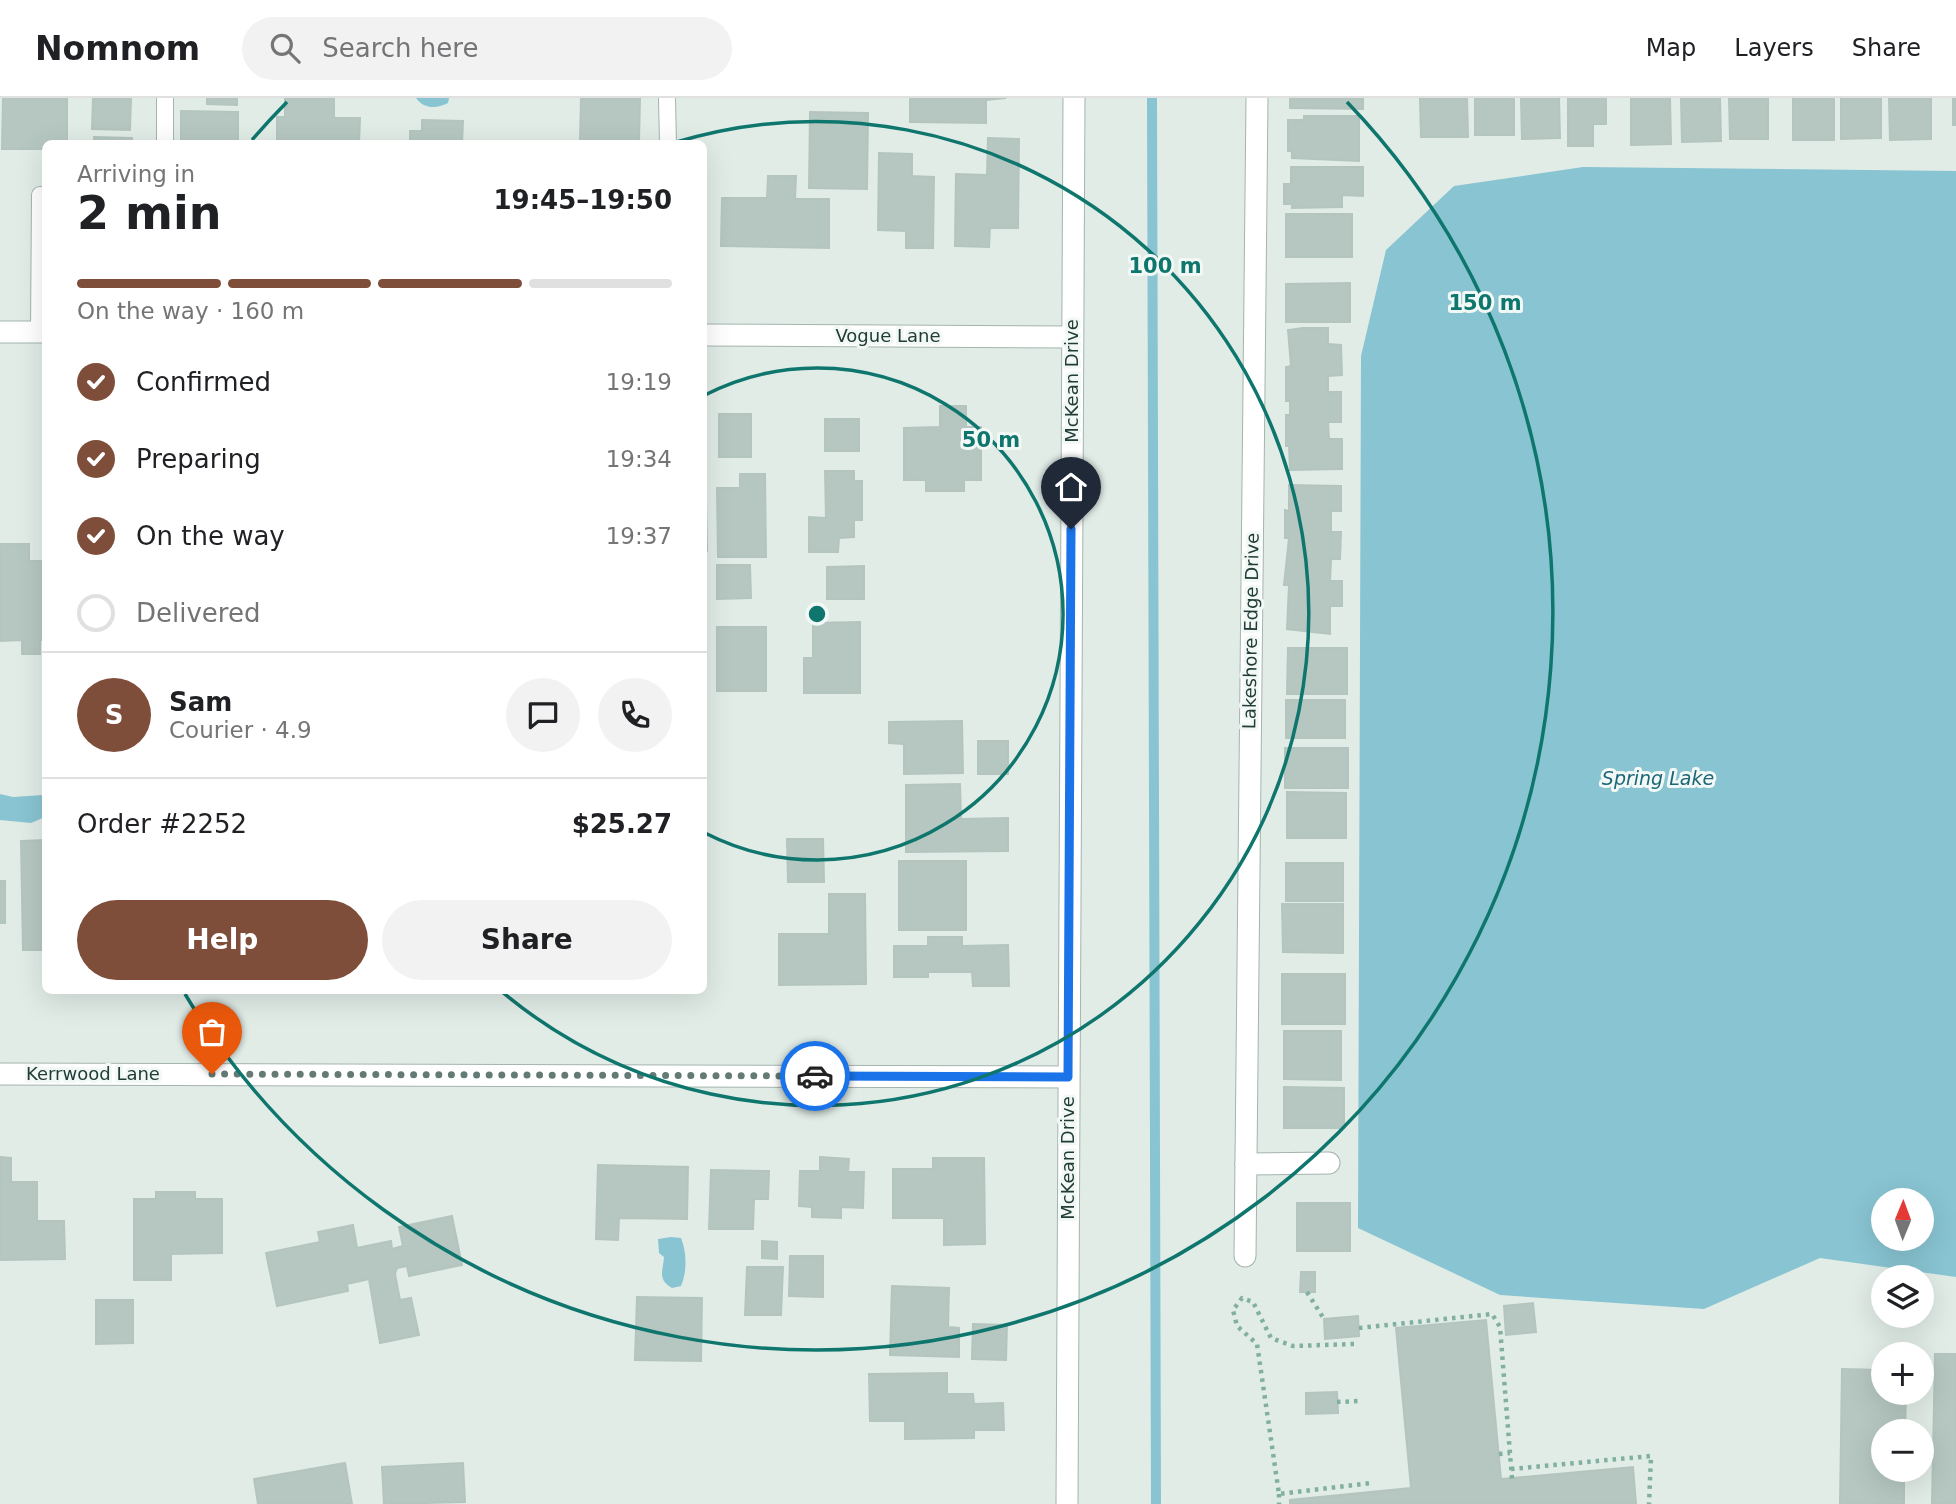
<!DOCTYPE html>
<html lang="en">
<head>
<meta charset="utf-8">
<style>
	body { margin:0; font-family:"DejaVu Sans",sans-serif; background:#f2f2f2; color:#202124; height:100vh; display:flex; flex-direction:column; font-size:26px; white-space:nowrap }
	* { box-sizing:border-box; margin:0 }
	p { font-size:23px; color:#757577 }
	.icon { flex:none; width:38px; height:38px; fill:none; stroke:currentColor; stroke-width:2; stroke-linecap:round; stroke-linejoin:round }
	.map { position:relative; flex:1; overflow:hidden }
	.details { position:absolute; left:42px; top:42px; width:665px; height:854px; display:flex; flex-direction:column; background:#fff; border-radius:10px; box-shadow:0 7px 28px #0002 }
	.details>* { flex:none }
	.needle { width:46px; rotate:1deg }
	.fabs { position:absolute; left:1871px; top:1090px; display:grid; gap:14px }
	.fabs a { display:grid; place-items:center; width:63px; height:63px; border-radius:50%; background:#fff; box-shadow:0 7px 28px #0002; font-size:35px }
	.pin { position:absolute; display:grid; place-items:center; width:60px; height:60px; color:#fff; margin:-72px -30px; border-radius:50% 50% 50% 0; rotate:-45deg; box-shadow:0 0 7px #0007 }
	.pin .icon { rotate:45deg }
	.courier { position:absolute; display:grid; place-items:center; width:70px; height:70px; margin:-35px; border:5px solid #1a73e8; border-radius:50%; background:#fff; color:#222; box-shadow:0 2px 9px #0007 }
	.head em { font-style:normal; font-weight:600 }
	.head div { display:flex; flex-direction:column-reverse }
	.head { display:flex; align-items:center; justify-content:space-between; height:119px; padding:0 35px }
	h1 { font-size:46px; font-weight:600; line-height:52px }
	.bar { display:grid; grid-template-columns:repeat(4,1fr); gap:10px 7px; align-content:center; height:84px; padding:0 35px }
	.bar i { height:9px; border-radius:5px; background:#e0e0e0 }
	.bar .on { background:#7f4e3b }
	.bar p { grid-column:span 4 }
	.line { display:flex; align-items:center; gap:18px; padding:0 35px; border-top:2px solid #e0e0e0 }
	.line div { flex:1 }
	.round { display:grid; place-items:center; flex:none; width:74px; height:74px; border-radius:37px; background:#f2f2f2 }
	ol { padding:0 35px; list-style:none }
	li { display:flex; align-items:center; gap:21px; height:77px }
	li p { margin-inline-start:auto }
	li .icon { padding:7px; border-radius:50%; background:#7f4e3b; color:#fff; stroke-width:4 }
	li:last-child { color:#757577 }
	li i { width:38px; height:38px; border:4px solid #e0e0e0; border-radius:50% }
	.cta { display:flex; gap:14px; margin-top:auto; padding:14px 35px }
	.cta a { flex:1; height:80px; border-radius:42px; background:#7f4e3b; color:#fff; font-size:28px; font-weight:600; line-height:80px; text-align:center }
	.cta a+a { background:#f2f2f2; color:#202124 }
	header { display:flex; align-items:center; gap:42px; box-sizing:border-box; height:98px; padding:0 35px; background:#fff; border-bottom:2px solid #e0e0e0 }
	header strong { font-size:33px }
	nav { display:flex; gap:38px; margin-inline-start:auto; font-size:24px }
	.search { width:490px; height:63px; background:#f2f2f2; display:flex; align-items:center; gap:18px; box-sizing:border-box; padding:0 24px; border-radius:38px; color:#757577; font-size:26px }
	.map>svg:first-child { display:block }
</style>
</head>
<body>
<header>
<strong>Nomnom</strong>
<div class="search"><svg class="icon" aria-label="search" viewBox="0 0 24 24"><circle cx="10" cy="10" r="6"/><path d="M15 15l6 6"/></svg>Search here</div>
<nav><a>Map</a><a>Layers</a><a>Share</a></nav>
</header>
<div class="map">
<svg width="1956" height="1406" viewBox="0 0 1956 1406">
	<rect width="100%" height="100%" fill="#e1ece7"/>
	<!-- water -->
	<g fill="#89c4d2" fill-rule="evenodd">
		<path d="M416,0H449L448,5C436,11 424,11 416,0Z"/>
		<path d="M1583,69L1956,73V1179L1820,1160L1704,1211L1500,1197L1358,1130L1361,258L1386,152L1454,88ZM1883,1102H1922V1141H1883Z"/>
		<polygon points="0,696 13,699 43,697 45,719 31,725 0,722"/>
		<path d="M671,1139L681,1140C687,1155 687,1174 681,1188L672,1190C657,1181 663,1173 664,1159L659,1155L658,1141Z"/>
	</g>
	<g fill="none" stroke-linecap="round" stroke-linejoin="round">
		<!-- stream -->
		<polyline stroke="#89c4d2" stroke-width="10" points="1152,0 1156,1406"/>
	</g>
	<!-- building -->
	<g fill="#b6c7c1" stroke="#b4c5bf" stroke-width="2">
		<polygon points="3,0 67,0 67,46 46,46 46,51 2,51"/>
		<polygon points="93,0 131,0 130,32 92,31"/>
		<polygon points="207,0 237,0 237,7 207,6"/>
		<polygon points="285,0 334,0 334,20 360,20 359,46 277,46 277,19 285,19"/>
		<polygon points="581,0 640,0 639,44 580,43"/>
		<polygon points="910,0 1006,0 986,2 986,25 910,24"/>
		<polygon points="1290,0 1363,0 1363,11 1290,10"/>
		<polygon points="1420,0 1467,0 1468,39 1421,39"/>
		<rect x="1475" y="0" width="39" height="37"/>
		<polygon points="1521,0 1559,0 1560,40 1522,41"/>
		<polygon points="1568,0 1606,0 1606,26 1593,26 1593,48 1568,48"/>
		<polygon points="1631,0 1670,0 1671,46 1631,47"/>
		<polygon points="1681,0 1720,0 1721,43 1682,44"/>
		<polygon points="1729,0 1768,0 1768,41 1730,41"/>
		<rect x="1793" y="0" width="41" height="42"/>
		<polygon points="1841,0 1881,0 1881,40 1841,41"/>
		<polygon points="1889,0 1931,0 1931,41 1890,42"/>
		<rect x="1953" y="0" width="3" height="27"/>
		<polygon points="181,13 238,14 238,46 181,46"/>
		<polygon points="810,14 868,15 867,91 809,90"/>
		<polygon points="1304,18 1359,18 1359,63 1292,60 1292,53 1288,53 1288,22 1304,22"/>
		<polygon points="422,22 463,23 462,46 410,46 410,33 422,33"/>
		<polygon points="94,39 132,40 132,46 94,46"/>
		<polygon points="988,40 1019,41 1018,130 990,130 989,149 955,148 956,76 987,77"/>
		<polygon points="879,55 912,56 912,78 934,79 933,150 906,150 906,133 878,132"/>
		<polygon points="1291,69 1363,69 1363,98 1342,97 1342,109 1292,110 1292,106 1284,106 1284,86 1291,86"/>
		<polygon points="768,78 796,78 795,101 829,101 829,150 721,148 722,100 767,100"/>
		<rect x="1286" y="116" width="66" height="43"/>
		<polygon points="1350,185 1350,224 1286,224 1286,186"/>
		<polygon points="1303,230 1328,230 1328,246 1341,247 1342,277 1328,278 1328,294 1341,294 1341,324 1328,324 1329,341 1342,341 1342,371 1290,372 1289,348 1286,348 1286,317 1290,317 1290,303 1286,303 1286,269 1291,268 1288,232"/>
		<polygon points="940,308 966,308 966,329 981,329 981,382 964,382 964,393 926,393 926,382 904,382 904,330 940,329"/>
		<rect x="719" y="316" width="32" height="43"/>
		<rect x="825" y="321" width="34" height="32"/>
		<polygon points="825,373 854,373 854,383 862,383 862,422 854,422 854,439 839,440 838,454 809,454 809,419 826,420"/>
		<polygon points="740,376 765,376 766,459 718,459 717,390 740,390"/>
		<polygon points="1289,387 1341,388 1341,413 1331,413 1331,434 1341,434 1340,461 1331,461 1330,483 1342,483 1342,508 1330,508 1330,536 1287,531 1289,487 1284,487 1289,440 1285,440 1285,412 1289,413"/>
		<polygon points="704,403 706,403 707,453 704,453"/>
		<polygon points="0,446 29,446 29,463 46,463 46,542 40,542 40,556 22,556 22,542 0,543"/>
		<polygon points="717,467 750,467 751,500 717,501"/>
		<polygon points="864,468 864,501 827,501 827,469"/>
		<polygon points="860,524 860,595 804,595 804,560 813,560 813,525"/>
		<rect x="717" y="529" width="49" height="64"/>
		<polygon points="1288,550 1347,550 1347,596 1287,596"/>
		<rect x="1286" y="602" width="59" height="38"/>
		<polygon points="962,623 963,675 904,676 904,646 889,645 889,624"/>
		<rect x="978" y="643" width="30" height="33"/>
		<rect x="1285" y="650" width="63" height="40"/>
		<polygon points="960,686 961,721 1008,720 1008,753 906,754 906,687"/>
		<polygon points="1287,694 1346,695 1346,740 1287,740"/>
		<polygon points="787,741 823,741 824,784 788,784"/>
		<polygon points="46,742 46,852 23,852 21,743"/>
		<rect x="899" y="763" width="67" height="69"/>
		<rect x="1286" y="765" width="57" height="38"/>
		<rect x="0" y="783" width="5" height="42"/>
		<polygon points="829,796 865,796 866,886 779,887 779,836 829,836"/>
		<polygon points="1282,806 1343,806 1343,855 1283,854"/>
		<polygon points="928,839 962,839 962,848 1008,847 1009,888 973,888 972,874 928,874 928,879 894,879 894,848 928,848"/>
		<rect x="1282" y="876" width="63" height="50"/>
		<polygon points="1284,933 1341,933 1341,982 1284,981"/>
		<polygon points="1284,989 1344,990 1344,1030 1284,1030"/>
		<polygon points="0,1059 11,1060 11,1084 37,1084 37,1123 64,1123 65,1161 0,1162"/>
		<polygon points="820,1059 849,1061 848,1074 864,1074 863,1110 841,1109 841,1120 812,1119 812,1109 799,1108 800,1073 820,1073"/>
		<polygon points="933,1060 984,1060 985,1146 944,1147 944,1120 893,1120 893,1071 933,1071"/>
		<polygon points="598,1067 688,1069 687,1121 619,1120 618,1142 596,1141"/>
		<polygon points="711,1072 769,1073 768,1101 754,1101 753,1131 709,1131"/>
		<polygon points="156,1094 195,1094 195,1101 222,1101 222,1155 171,1156 171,1182 134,1182 134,1101 156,1101"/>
		<rect x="1297" y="1105" width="53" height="48"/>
		<polygon points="452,1118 462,1167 409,1178 407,1168 397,1170 395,1176 400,1202 411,1200 419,1237 380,1245 369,1181 347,1186 348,1193 277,1208 266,1155 320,1144 318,1134 353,1127 357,1150 391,1143 392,1151 403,1148 399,1129"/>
		<polygon points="762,1143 777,1144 777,1161 762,1160"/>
		<polygon points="790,1158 823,1158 823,1199 789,1198"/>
		<polygon points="747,1169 783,1169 781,1217 745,1217"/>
		<polygon points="1301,1174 1315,1174 1315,1194 1300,1194"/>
		<polygon points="892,1188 949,1190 948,1229 959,1230 959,1259 890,1257"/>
		<polygon points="637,1199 702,1200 701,1263 635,1262"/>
		<polygon points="96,1202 133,1202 133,1245 96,1246"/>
		<polygon points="1533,1205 1536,1234 1506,1237 1504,1208"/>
		<polygon points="1358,1218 1359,1238 1325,1241 1324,1221"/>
		<polygon points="1486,1222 1501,1381 1633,1369 1636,1406 1290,1406 1290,1402 1411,1390 1396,1230"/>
		<polygon points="973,1226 1007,1227 1006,1262 972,1261"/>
		<polygon points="1935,1256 1956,1256 1956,1406 1932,1406"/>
		<polygon points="1842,1271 1883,1272 1883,1295 1906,1295 1905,1334 1883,1334 1883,1372 1904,1372 1904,1406 1840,1406"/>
		<polygon points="947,1275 947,1296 973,1296 974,1306 1003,1305 1004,1332 974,1332 974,1340 905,1341 905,1323 870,1323 869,1276"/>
		<polygon points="1337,1294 1338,1315 1306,1316 1306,1295"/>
		<polygon points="345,1365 352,1406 258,1406 254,1381"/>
		<polygon points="463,1365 465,1404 384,1406 382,1369"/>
	</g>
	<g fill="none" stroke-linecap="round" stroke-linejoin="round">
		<!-- service casing -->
		<g stroke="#a4b4ae" stroke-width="18">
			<g id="service">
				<polyline points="165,0 165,46"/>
				<polyline points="667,0 668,46"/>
				<polyline points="39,234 40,97"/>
			</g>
		</g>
		<!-- minor casing -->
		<g stroke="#a4b4ae" stroke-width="23">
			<g id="minor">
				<polyline points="0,234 46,234"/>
				<polyline points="704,237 1072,239"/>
				<polyline points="0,976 1068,979"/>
				<polyline points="1246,1066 1329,1065"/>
				<polyline points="1245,1158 1257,0"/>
				<polyline points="1067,1406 1074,0"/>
			</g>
		</g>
		<!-- path -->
		<g stroke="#81b0a3" stroke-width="4.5" stroke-dasharray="3.5 5" stroke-linecap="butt">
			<polyline points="1307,1194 1324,1221"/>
			<polyline points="1359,1230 1492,1216 1500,1229 1512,1381"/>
			<polyline points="1354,1246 1293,1248 1271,1240 1253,1204 1242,1200 1233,1212 1237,1228 1257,1246 1279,1396 1371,1385"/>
			<polyline points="1337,1304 1360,1303"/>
			<polyline points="1499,1356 1510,1355"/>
			<polyline points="1511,1371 1651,1358 1649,1406"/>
			<polyline points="1279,1396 1279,1406"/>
		</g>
		<!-- service -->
		<use href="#service" stroke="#fff" stroke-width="16"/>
		<!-- minor -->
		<use href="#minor" stroke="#fff" stroke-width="21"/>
	</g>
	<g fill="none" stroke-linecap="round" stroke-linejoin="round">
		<!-- done -->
		<polyline stroke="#647a74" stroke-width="7" stroke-dasharray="0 12.6" points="212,976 815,978"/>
		<!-- route -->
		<polyline stroke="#1a73e8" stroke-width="9" points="815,978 1068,979 1071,431"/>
	</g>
	<!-- distance rings -->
	<g fill="none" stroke="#0f766e" stroke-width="3.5">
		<path d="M705 297A246 246 0 1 1 705 735"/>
		<path d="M673 45A492 492 0 1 1 501 893"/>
		<path d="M252 42A737 737 0 0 1 287 4M1347 4A737 737 0 1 1 185 896"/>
	</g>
	<g text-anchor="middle" stroke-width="6" stroke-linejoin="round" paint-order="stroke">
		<!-- street labels -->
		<g font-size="18" fill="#213d36" stroke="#f2f8f5">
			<text x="888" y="244">Vogue Lane</text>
			<text transform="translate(1072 283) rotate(-90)" y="6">McKean Drive</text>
			<text transform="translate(1251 533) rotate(-89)" y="6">Lakeshore Edge Drive</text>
			<text x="93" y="982">Kerrwood Lane</text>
			<text transform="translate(1068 1060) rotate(-90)" y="6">McKean Drive</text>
		</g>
		<!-- water labels -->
		<g font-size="19" font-style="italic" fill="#1b6679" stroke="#f2f8f5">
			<text x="1658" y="687">Spring Lake</text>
		</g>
	</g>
	<circle cx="817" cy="516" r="10" fill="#0f766e" stroke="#f2f8f5" stroke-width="3.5"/>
	<g font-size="21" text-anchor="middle" font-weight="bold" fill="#0f766e" stroke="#f2f8f5" stroke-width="6" stroke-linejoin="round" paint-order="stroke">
		<text x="1165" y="175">100 m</text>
		<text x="1485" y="212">150 m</text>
		<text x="991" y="349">50 m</text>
	</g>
</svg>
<div class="fabs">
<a><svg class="needle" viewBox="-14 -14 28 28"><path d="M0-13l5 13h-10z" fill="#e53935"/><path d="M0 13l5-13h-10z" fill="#757577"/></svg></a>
<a><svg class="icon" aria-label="layers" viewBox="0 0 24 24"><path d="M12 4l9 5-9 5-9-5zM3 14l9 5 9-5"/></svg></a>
<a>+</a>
<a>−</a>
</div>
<div class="pin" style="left:212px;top:976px;background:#ea580c"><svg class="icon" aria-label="bag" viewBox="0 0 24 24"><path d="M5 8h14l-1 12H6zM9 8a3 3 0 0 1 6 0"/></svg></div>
<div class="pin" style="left:1071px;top:431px;background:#1f2937"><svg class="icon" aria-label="home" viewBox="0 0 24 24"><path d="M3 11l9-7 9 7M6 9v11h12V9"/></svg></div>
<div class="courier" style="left:815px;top:978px"><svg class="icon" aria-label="car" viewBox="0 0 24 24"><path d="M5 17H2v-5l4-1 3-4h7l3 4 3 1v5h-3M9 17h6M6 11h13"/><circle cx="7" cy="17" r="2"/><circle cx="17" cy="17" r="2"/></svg></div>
<section class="details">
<div class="head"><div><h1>2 min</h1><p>Arriving in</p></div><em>19:45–19:50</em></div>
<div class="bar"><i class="on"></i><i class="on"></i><i class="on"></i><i></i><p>On the way · 160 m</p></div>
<ol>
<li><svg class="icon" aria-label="check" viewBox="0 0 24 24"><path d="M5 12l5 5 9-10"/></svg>Confirmed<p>19:19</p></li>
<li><svg class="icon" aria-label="check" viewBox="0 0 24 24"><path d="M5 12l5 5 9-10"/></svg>Preparing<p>19:34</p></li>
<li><svg class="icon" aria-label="check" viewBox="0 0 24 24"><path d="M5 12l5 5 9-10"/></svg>On the way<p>19:37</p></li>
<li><i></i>Delivered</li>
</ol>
<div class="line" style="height:126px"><b class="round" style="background:#7f4e3b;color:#fff">S</b><div><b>Sam</b><p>Courier · 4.9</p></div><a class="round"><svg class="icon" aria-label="chat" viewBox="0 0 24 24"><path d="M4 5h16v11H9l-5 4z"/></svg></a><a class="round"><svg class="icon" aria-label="phone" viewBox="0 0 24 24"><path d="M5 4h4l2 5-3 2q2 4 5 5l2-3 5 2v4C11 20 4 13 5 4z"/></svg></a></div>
<div class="line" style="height:91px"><div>Order #2252</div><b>$25.27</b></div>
<div class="cta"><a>Help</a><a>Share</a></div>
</section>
</div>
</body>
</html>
